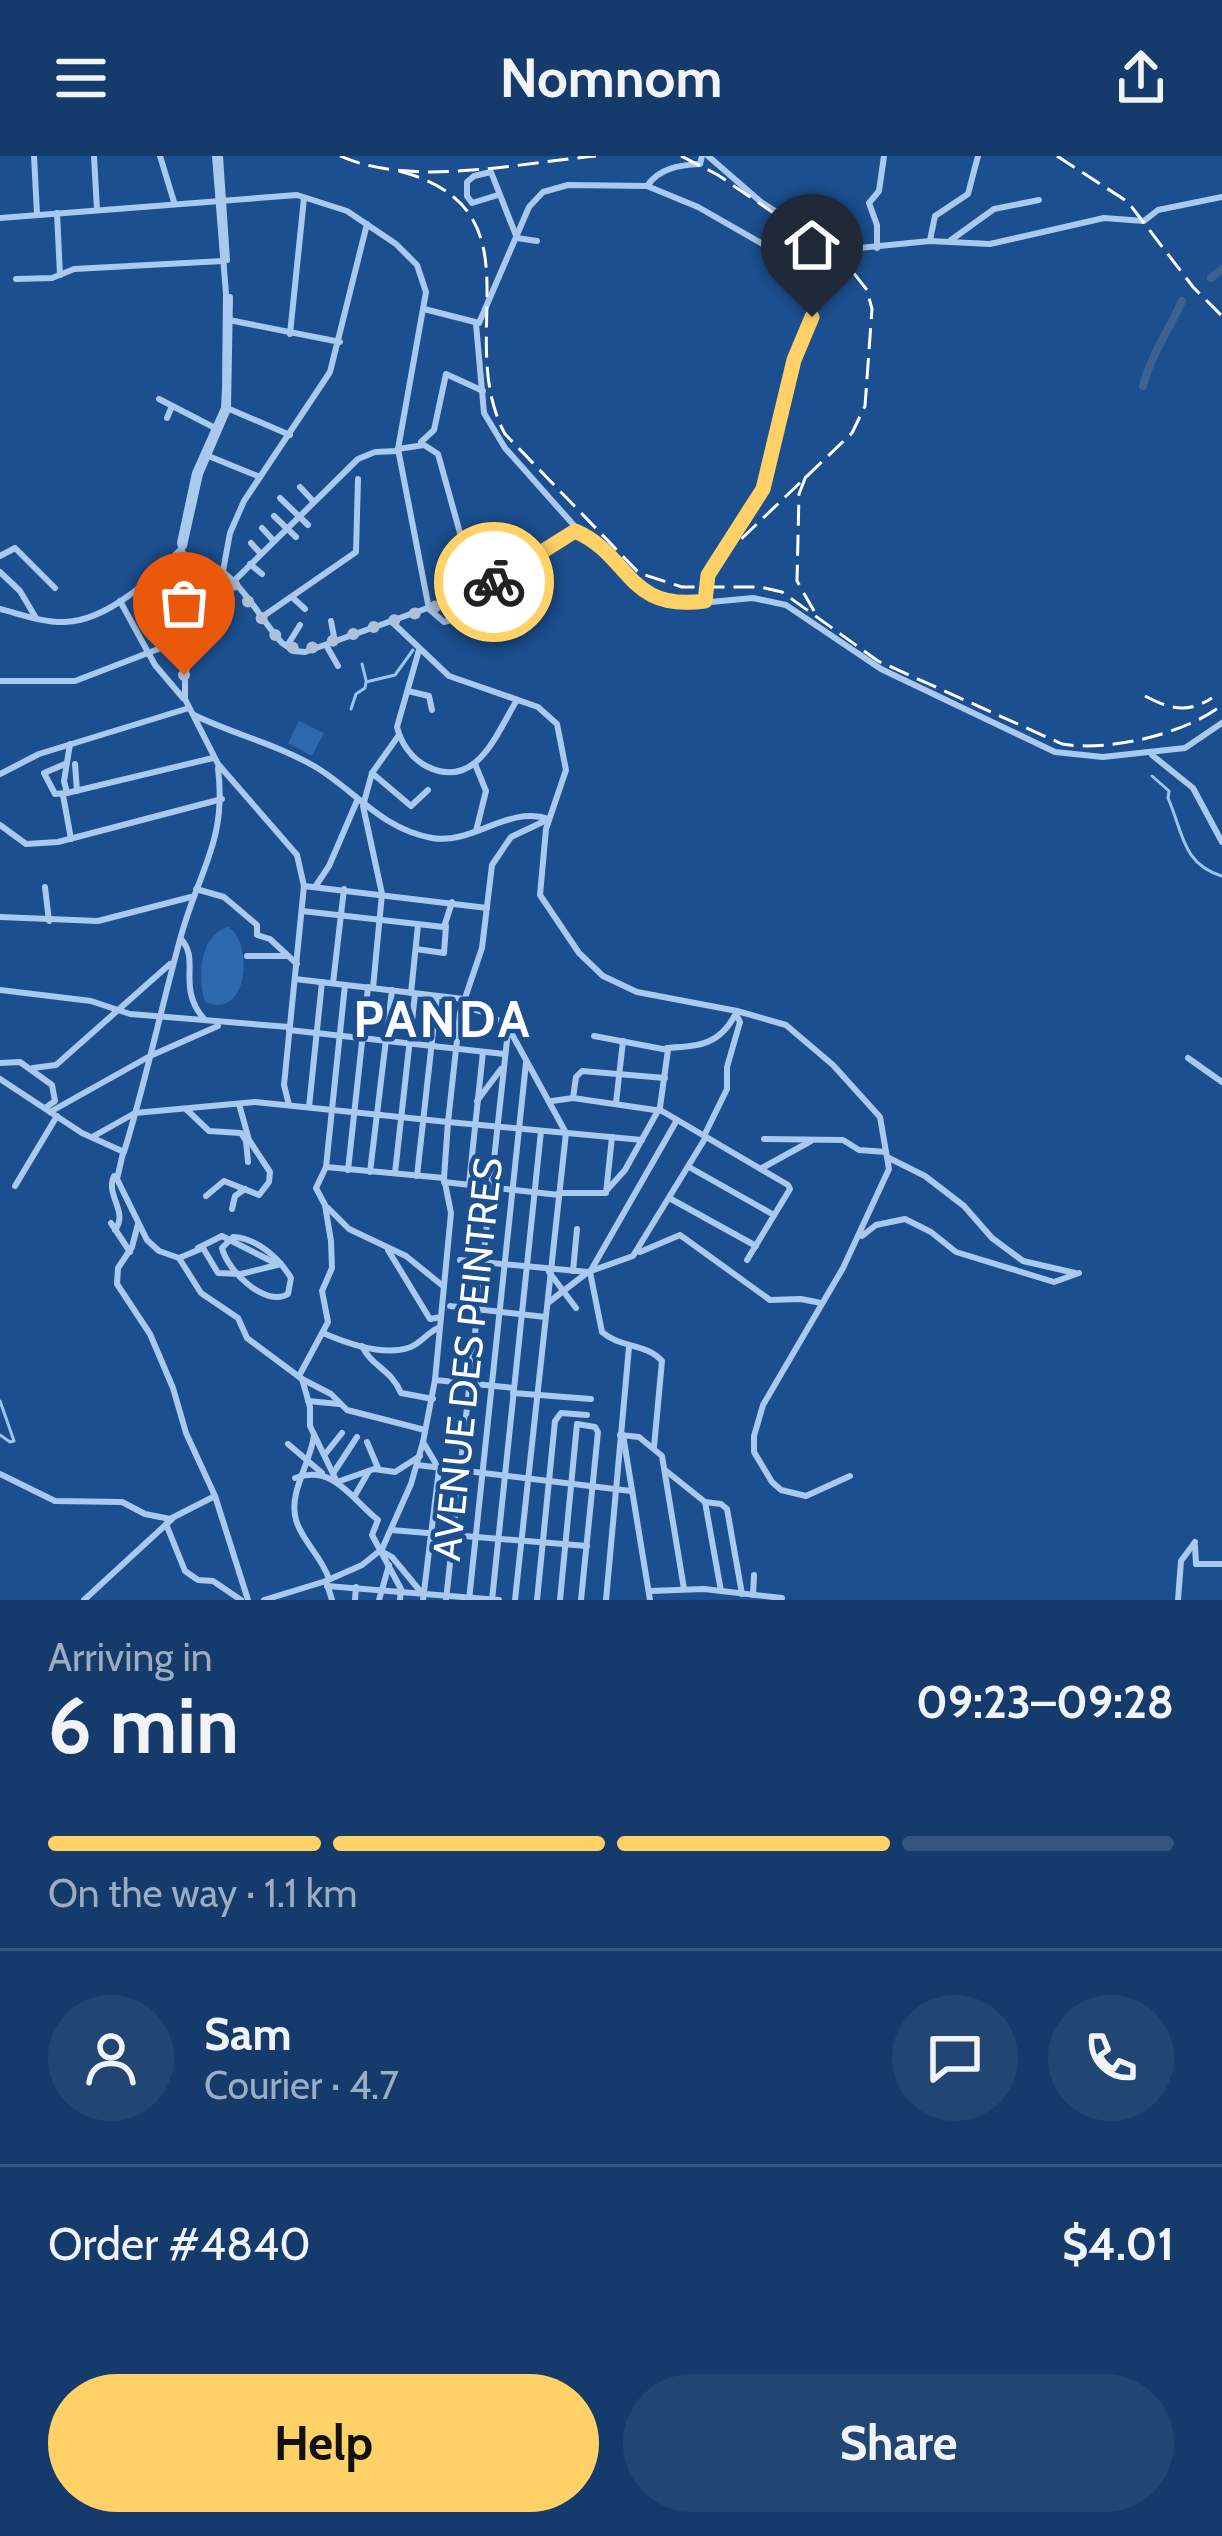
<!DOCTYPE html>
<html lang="en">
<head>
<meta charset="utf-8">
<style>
	body { margin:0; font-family:Cabin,sans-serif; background:#214673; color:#f1f3f6; height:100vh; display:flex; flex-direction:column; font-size:45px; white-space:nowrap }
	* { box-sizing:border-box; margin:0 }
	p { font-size:39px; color:#9dadc1 }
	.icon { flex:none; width:66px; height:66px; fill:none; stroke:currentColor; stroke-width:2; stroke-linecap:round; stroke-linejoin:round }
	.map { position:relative; height:1444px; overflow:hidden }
	.details { display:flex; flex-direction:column; background:#143b6b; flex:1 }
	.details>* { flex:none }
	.pin { position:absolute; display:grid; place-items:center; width:102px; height:102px; color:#fff; margin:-123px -51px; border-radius:50% 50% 50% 0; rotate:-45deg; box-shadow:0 0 12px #0007 }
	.pin .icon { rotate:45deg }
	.courier { position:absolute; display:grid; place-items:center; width:120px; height:120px; margin:-60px; border:9px solid #ffd166; border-radius:50%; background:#fff; color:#222; box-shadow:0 3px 15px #0007 }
	.summary em { font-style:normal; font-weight:800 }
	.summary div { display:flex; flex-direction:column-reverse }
	.summary { display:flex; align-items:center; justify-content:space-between; height:204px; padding:0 48px }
	h1 { font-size:78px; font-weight:800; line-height:90px }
	.bar { display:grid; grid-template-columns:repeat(4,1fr); gap:18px 12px; align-content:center; height:144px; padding:0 48px }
	.bar i { height:15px; border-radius:9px; background:#33557e }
	.bar .on { background:#ffd166 }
	.bar p { grid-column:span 4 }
	.line { display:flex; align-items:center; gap:30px; padding:0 48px; border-top:3px solid #33557e }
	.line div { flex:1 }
	.round { display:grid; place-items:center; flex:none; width:126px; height:126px; border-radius:63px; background:#214673 }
	.action { display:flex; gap:24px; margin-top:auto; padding:24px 48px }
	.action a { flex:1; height:138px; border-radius:72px; background:#ffd166; color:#111; font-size:48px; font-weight:800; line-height:138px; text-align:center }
	.action a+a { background:#214673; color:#f1f3f6 }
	header { display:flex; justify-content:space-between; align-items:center; height:156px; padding:0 48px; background:#143b6b; font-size:54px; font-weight:800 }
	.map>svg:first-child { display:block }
</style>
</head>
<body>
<header><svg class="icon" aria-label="menu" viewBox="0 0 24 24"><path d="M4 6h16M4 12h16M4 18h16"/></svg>Nomnom<svg class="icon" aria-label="share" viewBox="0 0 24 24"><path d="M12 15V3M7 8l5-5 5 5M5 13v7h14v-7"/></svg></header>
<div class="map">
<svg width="1222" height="1444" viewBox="0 0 1222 1444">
	<rect width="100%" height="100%" fill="#1b4f8f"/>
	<!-- green -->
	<g fill="#2e69ad">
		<polygon points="299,565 324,577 312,600 288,587"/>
		<path d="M228,771C253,784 250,865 205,846C197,821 200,778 228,771Z"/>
	</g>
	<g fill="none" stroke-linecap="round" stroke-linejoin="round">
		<!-- stream -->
		<g stroke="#9cc4f0" stroke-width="3">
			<polyline points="362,508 366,524"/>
			<polyline points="351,553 356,538 365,532 366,526 395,519 413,494"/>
			<path d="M1152,620L1169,635L1168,642C1183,676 1182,708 1222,720"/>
			<polyline points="0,1245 14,1285 10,1286 0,1279"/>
		</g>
		<!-- river -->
		<g stroke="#3c6290" stroke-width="8">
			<polyline points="1211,122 1222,113"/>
			<path d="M1143,230C1151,199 1169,174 1182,145"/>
		</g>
		<!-- minor -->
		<g stroke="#a9c9ee" stroke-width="6">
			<polyline points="34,0 37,58"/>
			<polyline points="94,0 97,54"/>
			<polyline points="160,0 174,46"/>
			<polyline points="215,0 226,138 225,232 224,252 195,317 180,387 201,461 185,519 185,543 218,608 297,699 304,730 284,929 289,949"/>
			<polyline points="220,0 227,104"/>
			<polyline points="708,0 761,46 811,78 859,92 930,85 990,88 1104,62 1144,65 1158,54 1222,41"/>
			<path d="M647,30C659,12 680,9 700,8L702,0"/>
			<polyline points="498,39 472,47 467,40 467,26 474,20 491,16 517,82 537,85"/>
			<polyline points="57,57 60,119"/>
			<polyline points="0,62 297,39 347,55 396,88 417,109 426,136 398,293 429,453 444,466 474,458 488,448 492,430"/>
			<polyline points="930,84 935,60 968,38 978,0"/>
			<polyline points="951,84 994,53 1039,44"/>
			<polyline points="877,92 877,69 869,47 879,35 884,0"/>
			<polyline points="16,123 52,122 74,113 223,105"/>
			<polyline points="424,153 479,167 529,51 543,36 568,29 647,30 698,51 768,91 799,114 811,132 811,168 794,204 766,325 708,419 705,444"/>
			<polyline points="229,164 340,186"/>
			<polyline points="476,168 484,257 505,292 579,375"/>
			<polyline points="290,178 304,42"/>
			<polyline points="159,243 217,273"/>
			<polyline points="227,252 290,279"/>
			<polyline points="167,262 172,250"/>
			<polyline points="421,286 434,274 446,218 483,235"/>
			<polyline points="398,293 424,289 438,298 460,377 474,389 489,430"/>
			<polyline points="206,299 260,321"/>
			<polyline points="300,331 313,345"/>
			<polyline points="280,342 308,369"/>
			<polyline points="274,360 296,381"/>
			<polyline points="262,372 273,384"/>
			<polyline points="251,387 260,397"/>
			<polyline points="184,390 200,318 228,253 230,141"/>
			<polyline points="0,400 15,392 55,432"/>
			<path d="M186,402C234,405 253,455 282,487L294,495L305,496L486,431L567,379L580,376L656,442L678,449L753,442L786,449L881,513L1055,596L1103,601L1185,592L1222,567"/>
			<polyline points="250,408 262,418"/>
			<polyline points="0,416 20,435 36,462"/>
			<polyline points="234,425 358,303 375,296 398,295"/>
			<polyline points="292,441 305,453"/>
			<polyline points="120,445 155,509 183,542"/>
			<path d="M0,453C20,458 44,467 65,466C110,464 153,421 183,391"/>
			<polyline points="202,458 223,415 230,377 244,345 330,216 367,68"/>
			<polyline points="262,461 356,396 358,323"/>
			<polyline points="331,465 335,486"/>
			<polyline points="392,466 449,520 538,551 557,568 566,614 546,673 540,739 579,797 603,820 637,836 737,855 786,869 833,909 880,961 889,1013 843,1112 763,1249 754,1280 754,1296 772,1326 781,1334 806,1340 850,1320"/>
			<polyline points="326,489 338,510"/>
			<polyline points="287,490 300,469"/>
			<path d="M419,494L397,571C401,587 411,602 426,610C477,636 497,576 517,544"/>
			<polyline points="0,525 75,525 174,487 191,489"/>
			<polyline points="408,535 429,540 432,554"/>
			<path d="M194,559C233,578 276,588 314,610C355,634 381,673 432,682C473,689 508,649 549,663"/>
			<polyline points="70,588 64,625 67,637 213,602"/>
			<polyline points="1152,599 1193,632 1222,686"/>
			<polyline points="65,608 44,617 55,638 67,637"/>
			<polyline points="75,608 77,635"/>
			<polyline points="475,608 486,635 476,675"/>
			<polyline points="372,617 411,650 428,634"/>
			<polyline points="0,618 39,598 189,552"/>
			<polyline points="63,639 71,683"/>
			<polyline points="549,663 511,681 492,709 482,792 460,857 448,966 642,984"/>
			<polyline points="0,669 26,688 58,686 222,643"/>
			<polyline points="304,730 487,752"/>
			<polyline points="45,731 49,765"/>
			<polyline points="315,731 329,710 357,645"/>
			<polyline points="196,733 224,741 257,769 257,779 270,783 297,808"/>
			<polyline points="302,755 444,771 452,746"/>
			<polyline points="0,761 98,765 191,741"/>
			<path d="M181,783C201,805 176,830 204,863"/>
			<polyline points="416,793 444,797 446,770"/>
			<polyline points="247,800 285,800"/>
			<polyline points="295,823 464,843"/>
			<polyline points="333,827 344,733"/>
			<polyline points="373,832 382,738 363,650 372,617 399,579"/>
			<polyline points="0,834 91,845 130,858 289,871"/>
			<polyline points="411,837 418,769"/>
			<polyline points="461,850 487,857 508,871 566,977 515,1444"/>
			<polyline points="289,874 504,898"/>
			<polyline points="594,880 668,894 660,951 625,1014 607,1034"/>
			<path d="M667,892C700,890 721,889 737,855"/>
			<polyline points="1188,902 1222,926"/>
			<polyline points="0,907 20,906 52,929 55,945 45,952"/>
			<polyline points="33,912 56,909 170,808"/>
			<path d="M0,923L82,977L124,996C146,925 161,852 181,780C199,714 227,685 218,612"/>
			<polyline points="573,942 576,921 582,915 665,922"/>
			<polyline points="477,945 501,913"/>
			<polyline points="552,945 573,942 662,955 788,1029 790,1033 747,1104"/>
			<polyline points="616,947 623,885"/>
			<polyline points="309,951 322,826"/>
			<polyline points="186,953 209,975 241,977 246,985 248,1006"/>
			<polyline points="50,956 150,900 218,870"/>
			<polyline points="94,980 135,957 255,946 448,966 444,1022 451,1057 435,1224 423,1286 411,1328 382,1393 362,1409 326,1425 332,1444"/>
			<polyline points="704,980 727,933 727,911 740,866 736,858"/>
			<polyline points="764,983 843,984 859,994 886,996"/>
			<polyline points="123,997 117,1023 147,1084 159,1095 179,1102 201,1137 238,1162 247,1182 302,1223 331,1238 347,1254 425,1274"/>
			<polyline points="889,1002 925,1020 964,1050 992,1082 1023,1105 1075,1117"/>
			<polyline points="326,1011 444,1022"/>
			<polyline points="689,1011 774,1059"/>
			<polyline points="762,1012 811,985"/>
			<polyline points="348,1014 368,831"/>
			<polyline points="370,1016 392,834"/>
			<polyline points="395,1017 415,838"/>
			<path d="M114,1020C105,1039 129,1056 115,1074"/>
			<polyline points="417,1020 437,840"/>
			<polyline points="444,1026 559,1039"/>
			<polyline points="469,1028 483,896"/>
			<polyline points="15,1030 57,960"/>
			<polyline points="559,1037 606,1037 612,981"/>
			<polyline points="206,1040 224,1025 259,1039 269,1026 270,1016 249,984 239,948"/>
			<polyline points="671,1043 756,1090"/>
			<polyline points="328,1052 349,1073 406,1100 443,1130"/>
			<polyline points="232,1053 235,1040 245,1033"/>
			<polyline points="111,1067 130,1096"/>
			<polyline points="138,1068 132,1091 118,1112 117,1128 150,1178 173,1232 186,1277 215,1340 248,1444"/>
			<polyline points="862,1080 876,1069 905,1063 931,1076 956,1096 1054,1126 1079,1117"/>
			<path d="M233,1081C257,1082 279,1102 291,1122L288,1138C265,1152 227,1114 222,1092Z"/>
			<polyline points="198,1092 222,1080 277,1108"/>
			<polyline points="388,1094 430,1163 441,1161"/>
			<polyline points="640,1096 680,1079 770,1144 801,1143 821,1147"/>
			<polyline points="179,1102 203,1092 218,1117 241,1118 281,1108"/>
			<polyline points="460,1104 588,1116 633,1100 706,981"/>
			<polyline points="573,1115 577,1073"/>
			<polyline points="549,1116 576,1152"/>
			<polyline points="549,1146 588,1116"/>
			<polyline points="450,1150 545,1161"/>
			<path d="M323,1177C346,1187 383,1200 408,1192C421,1188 427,1176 440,1171"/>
			<path d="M362,1190C372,1211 391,1213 401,1237L433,1243"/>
			<polyline points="299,1220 328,1166 322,1135 332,1112 331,1085 325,1049 316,1032 326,1011 345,829"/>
			<polyline points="302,1223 310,1251 310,1270 337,1326"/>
			<polyline points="435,1224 514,1232"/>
			<polyline points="513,1237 591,1243"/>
			<polyline points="308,1245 339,1248"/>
			<polyline points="577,1268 595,1271 598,1276 581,1444"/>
			<path d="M314,1279C311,1307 288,1336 296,1364C302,1385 322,1401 329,1423"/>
			<polyline points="620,1279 639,1281 662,1300 684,1433"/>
			<polyline points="623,1279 650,1444"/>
			<polyline points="367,1286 378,1312"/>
			<polyline points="288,1288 322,1317"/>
			<path d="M654,1291L662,1205C646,1187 620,1192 602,1176L590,1116L677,964"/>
			<polyline points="326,1297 342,1277"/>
			<polyline points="417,1309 631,1335"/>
			<polyline points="665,1314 705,1346 721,1435"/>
			<polyline points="334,1316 357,1281"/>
			<polyline points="0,1318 55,1345 122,1346 145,1358 170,1363 215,1340"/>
			<path d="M295,1322C334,1308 351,1343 378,1364L372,1379L401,1433L400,1444"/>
			<polyline points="337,1326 374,1313 395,1316 420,1300"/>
			<polyline points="354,1341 369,1315"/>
			<polyline points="705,1346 721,1348 727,1353 742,1438"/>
			<polyline points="166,1368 185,1415 198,1424 213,1425 241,1444"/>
			<polyline points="391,1374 587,1390"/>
			<polyline points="1195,1390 1196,1408 1222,1408"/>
			<polyline points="383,1396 392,1401 421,1436"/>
			<polyline points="327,1430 499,1444"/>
			<polyline points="650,1435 704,1433 782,1442"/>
			<polyline points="753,1439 754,1419"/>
			<polyline points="84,1444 172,1363"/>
			<polyline points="264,1444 326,1425"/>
			<polyline points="355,1444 356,1431"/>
			<polyline points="379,1444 389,1409"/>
			<polyline points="423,1444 439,1313 423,1286"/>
			<polyline points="446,1444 508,875"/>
			<polyline points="469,1444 526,907"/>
			<polyline points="492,1444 541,975"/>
			<polyline points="537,1444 555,1265 561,1257 587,1259"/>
			<polyline points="560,1444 577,1268"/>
			<polyline points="606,1444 629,1191"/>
			<polyline points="1178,1444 1181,1405 1195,1386"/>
		</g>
		<!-- rail -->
		<g stroke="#fff" stroke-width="3" stroke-dasharray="21 9" stroke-linecap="butt">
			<path d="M340,0C413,32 517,7 596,0"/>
			<polyline points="681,0 718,19 845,106 867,134 872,153 865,250 852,277 736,388"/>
			<polyline points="1057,0 1128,46 1193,131 1222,160"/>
			<path d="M399,15C545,54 452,179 505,278L639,417L682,431H760L782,436L878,505L1062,588C1109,596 1185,578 1222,549"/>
			<polyline points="806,320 799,338 797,425 814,455"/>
			<path d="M1145,540C1170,553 1187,558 1212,542"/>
		</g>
	</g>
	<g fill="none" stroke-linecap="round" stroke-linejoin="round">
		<!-- done -->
		<polyline stroke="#afc1d8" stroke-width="12" stroke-dasharray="0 21.6" points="184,519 195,473 223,415 276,480 299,496 443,448 494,426"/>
		<!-- route -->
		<path stroke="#ffd166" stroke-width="15" d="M494,426L575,375C631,399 626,456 705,445L708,419L763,333L794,204L812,161"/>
	</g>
	<g text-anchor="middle" stroke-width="9" stroke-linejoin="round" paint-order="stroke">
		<!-- street labels -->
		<g font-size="39" fill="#fff" stroke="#1b4f8f">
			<text transform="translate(467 1203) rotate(-84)" y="14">AVENUE DES PEINTRES</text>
		</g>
		<!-- district labels -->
		<g font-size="51" font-weight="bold" letter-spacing="3" fill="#fff" stroke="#1b4f8f">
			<text x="443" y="881">PANDA</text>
		</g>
	</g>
</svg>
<div class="pin" style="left:184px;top:519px;background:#ea580c"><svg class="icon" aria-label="bag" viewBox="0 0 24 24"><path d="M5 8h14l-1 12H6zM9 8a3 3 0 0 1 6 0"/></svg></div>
<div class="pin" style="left:812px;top:161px;background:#1f2937"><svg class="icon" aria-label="home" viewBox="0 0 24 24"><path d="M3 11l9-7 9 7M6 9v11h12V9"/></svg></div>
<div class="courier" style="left:494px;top:426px"><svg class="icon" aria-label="bike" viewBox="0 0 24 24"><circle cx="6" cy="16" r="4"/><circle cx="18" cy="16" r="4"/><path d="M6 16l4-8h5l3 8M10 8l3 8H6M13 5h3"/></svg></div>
</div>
<section class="details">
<div class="summary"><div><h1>6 min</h1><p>Arriving in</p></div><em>09:23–09:28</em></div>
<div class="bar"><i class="on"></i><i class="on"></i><i class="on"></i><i></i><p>On the way · 1.1 km</p></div>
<div class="line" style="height:216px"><a class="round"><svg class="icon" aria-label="person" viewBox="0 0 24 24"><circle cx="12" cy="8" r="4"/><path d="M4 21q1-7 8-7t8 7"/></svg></a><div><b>Sam</b><p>Courier · 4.7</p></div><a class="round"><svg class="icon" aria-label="chat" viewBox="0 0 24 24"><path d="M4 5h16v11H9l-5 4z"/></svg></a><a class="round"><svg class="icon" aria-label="phone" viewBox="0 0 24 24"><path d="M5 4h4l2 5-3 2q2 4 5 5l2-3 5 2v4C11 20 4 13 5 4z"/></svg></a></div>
<div class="line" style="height:156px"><div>Order #4840</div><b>$4.01</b></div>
<div class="action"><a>Help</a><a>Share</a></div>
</section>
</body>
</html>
